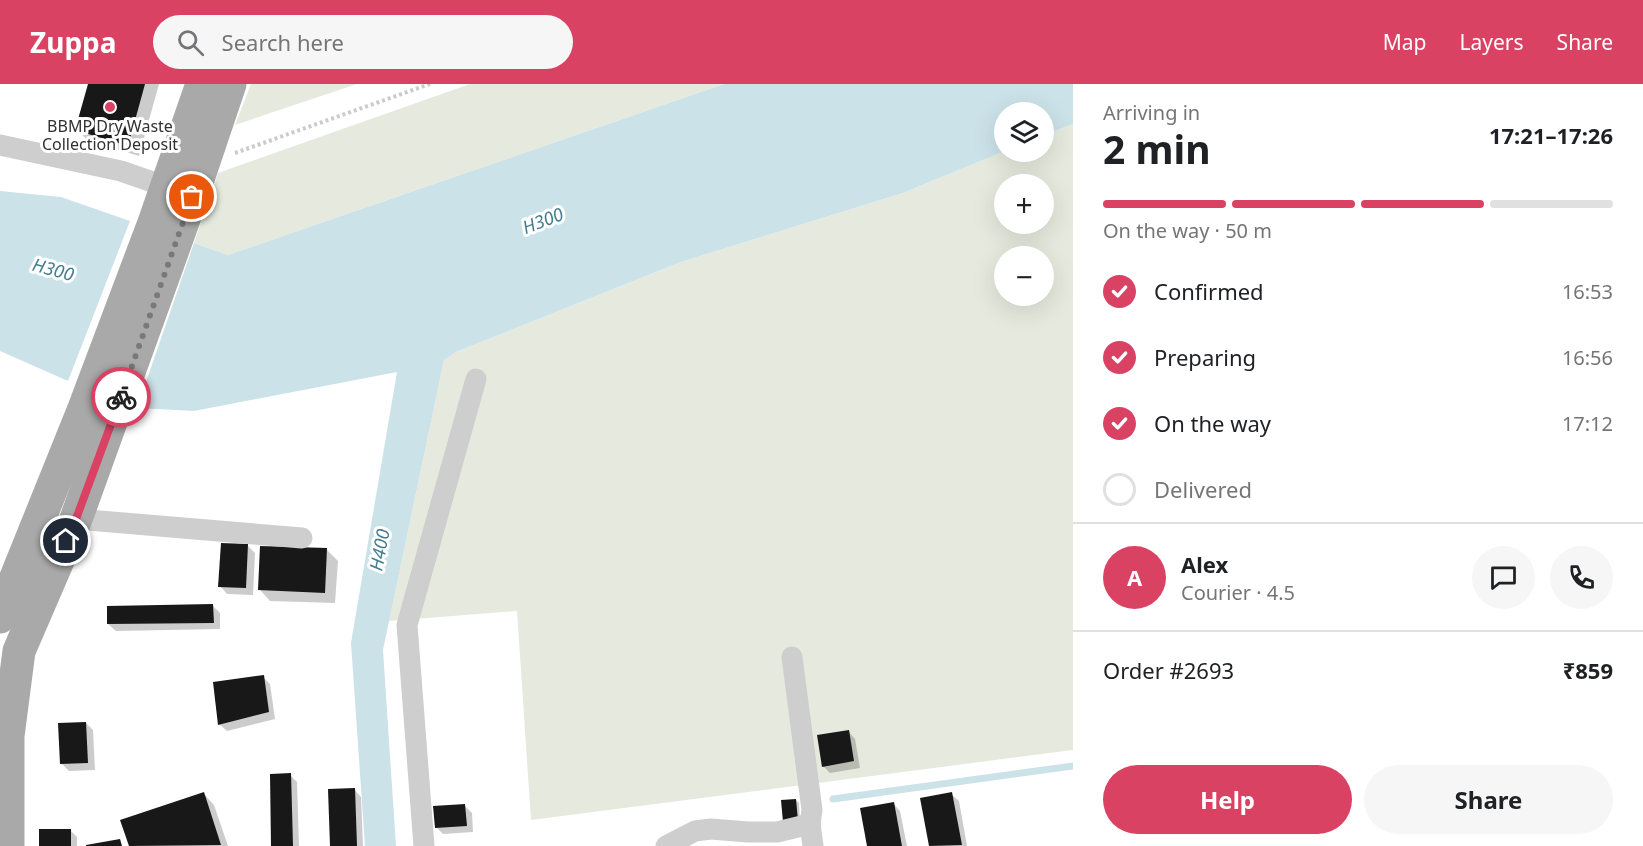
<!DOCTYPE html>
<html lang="en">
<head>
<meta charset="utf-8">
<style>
	body { margin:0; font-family:"Noto Sans",sans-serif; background:#f6f6f6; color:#202124; height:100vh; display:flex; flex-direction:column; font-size:22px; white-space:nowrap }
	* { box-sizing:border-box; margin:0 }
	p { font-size:20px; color:#757577 }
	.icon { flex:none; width:33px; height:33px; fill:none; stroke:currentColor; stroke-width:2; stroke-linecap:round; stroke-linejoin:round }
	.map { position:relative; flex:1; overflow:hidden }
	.sheet { display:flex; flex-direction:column; background:#fff; width:570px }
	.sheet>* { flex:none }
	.fabs { position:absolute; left:994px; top:18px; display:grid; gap:12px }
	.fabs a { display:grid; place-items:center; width:60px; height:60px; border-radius:50%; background:#fff; box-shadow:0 6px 24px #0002; font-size:30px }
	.pin { position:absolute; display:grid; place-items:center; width:51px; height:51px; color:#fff; margin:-26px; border:3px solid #fff; border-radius:50%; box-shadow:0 2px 6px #0007 }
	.courier { position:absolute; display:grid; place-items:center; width:60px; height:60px; margin:-30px; border:4px solid #da4264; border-radius:50%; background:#fff; color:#222; box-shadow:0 2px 8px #0007 }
	.overview em { font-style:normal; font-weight:700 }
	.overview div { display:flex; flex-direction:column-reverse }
	.overview { display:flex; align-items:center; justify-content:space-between; height:102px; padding:0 30px }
	h1 { font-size:39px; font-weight:700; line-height:45px }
	.bar { display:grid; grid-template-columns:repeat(4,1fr); gap:9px 6px; align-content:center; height:72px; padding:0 30px }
	.bar i { height:8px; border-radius:4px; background:#e0e0e0 }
	.bar .selected { background:#da4264 }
	.bar p { grid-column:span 4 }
	.line { display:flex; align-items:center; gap:15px; padding:0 30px; border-top:2px solid #e0e0e0 }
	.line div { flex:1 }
	.round { display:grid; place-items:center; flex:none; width:63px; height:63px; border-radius:32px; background:#f6f6f6 }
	ol { padding:0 30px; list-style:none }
	li { display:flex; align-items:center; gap:18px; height:66px }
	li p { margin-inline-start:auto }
	li .icon { padding:6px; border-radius:50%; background:#da4264; color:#fff; stroke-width:4 }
	li:last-child { color:#757577 }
	li i { width:33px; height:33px; border:3px solid #e0e0e0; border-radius:50% }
	.action { display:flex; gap:12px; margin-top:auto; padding:12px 30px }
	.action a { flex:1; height:69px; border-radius:36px; background:#da4264; color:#fff; font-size:24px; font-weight:700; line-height:69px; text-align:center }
	.action a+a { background:#f6f6f6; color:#202124 }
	header { display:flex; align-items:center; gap:36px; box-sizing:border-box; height:84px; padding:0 30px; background:#da4264; color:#fff }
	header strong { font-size:28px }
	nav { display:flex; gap:33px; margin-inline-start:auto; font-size:21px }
	.search { width:420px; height:54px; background:#f6f6f6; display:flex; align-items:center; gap:15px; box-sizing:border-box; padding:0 21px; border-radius:33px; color:#757577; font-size:22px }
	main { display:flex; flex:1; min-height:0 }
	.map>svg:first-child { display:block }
</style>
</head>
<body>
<header>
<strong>Zuppa</strong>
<div class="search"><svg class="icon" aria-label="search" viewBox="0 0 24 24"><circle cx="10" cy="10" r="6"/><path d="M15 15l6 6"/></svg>Search here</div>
<nav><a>Map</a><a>Layers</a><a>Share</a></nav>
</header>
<main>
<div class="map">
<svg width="1073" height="762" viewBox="0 0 1073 762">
	<rect width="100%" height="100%" fill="#fff"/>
	<!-- green -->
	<g fill="#e6eade" fill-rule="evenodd">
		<polygon points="251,0 357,0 235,41"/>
		<polygon points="470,0 724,0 228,171 194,159 218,89"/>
		<path d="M1073,40V666L531,736L517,527L389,537L444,276L456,268L681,178L903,109L1005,67L1044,68V51ZM1005,100H1044V140H1005ZM1005,172H1044V212H1005Z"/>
	</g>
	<!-- water -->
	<g fill="#cce2e9">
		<polygon points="724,0 1073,0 1073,40 1044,51 1044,28 1005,28 1005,67 903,109 681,178 456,268 444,276 383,566 396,762 365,762 351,559 397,288 194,327 137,324 194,159 228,171"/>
		<polygon points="0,107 61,113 130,137 68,297 0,267"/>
	</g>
	<!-- shadow -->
	<g fill="#0003">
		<polygon points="89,0 159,0 139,72 87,56 77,45"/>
		<polygon points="247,461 255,469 253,511 227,510 220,502"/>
		<polygon points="327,466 338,477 335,519 270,517 260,506"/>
		<polygon points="213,522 220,529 220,545 116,547 108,540"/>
		<polygon points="263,593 270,600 275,635 227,647 219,640"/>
		<polygon points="86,639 93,646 95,686 69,687 62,680"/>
		<polygon points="848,647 855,655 860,684 830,689 823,682"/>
		<polygon points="290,691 297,698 299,762 273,762"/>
		<polygon points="354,705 361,713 363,762 332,762"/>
		<polygon points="204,710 214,721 228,762 130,762 122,736"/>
		<polygon points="951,710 959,717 967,762 930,762 922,715"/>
		<polygon points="796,716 799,719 800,739 783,717"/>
		<polygon points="893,719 900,727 907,762 869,762"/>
		<polygon points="465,722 472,729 473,748 443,750 436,743"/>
		<polygon points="70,746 77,753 77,762 40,762"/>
	</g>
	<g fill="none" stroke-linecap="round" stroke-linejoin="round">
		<!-- stream -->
		<polyline stroke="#cce2e9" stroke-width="7" points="833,715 1073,682"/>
	</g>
	<!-- building -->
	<g fill="#181818">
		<polygon points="88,0 145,0 128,62 75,46"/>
		<polygon points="221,459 248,460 246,504 218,503"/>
		<polygon points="260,462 327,464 325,509 258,506"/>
		<polygon points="213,520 214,539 107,540 107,522"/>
		<polygon points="264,591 269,628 218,641 213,598"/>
		<polygon points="86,638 88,679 60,680 58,639"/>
		<polygon points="849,646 854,677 822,683 817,651"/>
		<polygon points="291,689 293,762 271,762 270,690"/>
		<polygon points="355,704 357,762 330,762 328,705"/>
		<polygon points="204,708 221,761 129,762 120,736"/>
		<polygon points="952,708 962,761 929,762 920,714"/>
		<polygon points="796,715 798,737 783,738 781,716"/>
		<polygon points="894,718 902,762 867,762 860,724"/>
		<polygon points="465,720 467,742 435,744 433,722"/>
		<rect x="39" y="745" width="32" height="17"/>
		<polygon points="120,755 122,762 86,762 86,761"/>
	</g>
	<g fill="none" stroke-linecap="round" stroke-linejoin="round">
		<!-- path -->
		<polyline stroke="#cbcbcb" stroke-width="4" stroke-dasharray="3 3" stroke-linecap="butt" points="235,69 430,0"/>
		<!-- minor -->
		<g stroke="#cecece" stroke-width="21">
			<polyline points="0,61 121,87 167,103"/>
			<polyline points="76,435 302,454"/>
			<polyline points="792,573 812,726 810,740 813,762"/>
			<polyline points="424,762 407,541 476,295"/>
			<polyline points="666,762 695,747 711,745 748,748 777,748 810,740"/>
		</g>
		<!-- primary -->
		<g stroke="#a9a9a9" stroke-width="33">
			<polyline points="0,533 83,327 155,136 202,0"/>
			<polyline points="8,762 8,652 19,567 76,435 192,113 230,0"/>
		</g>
	</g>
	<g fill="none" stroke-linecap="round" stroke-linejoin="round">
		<!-- done -->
		<polyline stroke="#797979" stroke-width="6" stroke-dasharray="0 10.8" points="121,313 192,113"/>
		<!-- route -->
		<polyline stroke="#da4264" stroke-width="8" points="66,457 76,435 121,313"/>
	</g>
	<!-- markers -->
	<circle fill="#da4264" stroke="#fff" stroke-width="2" cx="110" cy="23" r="6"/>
	<g text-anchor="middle" stroke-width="6" stroke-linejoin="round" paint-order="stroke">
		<!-- poi labels -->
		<g font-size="16" fill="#313131" stroke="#fff">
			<text x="110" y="48">BBMP Dry Waste<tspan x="110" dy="18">Collection Deposit</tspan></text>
		</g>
		<!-- water labels -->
		<g font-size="18" font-style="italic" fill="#447d8f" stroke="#fff">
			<text transform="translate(543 137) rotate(-21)" y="6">H300</text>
			<text transform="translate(53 186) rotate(15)" y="6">H300</text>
			<text transform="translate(380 466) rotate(-79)" y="6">H400</text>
		</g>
	</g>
</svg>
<div class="fabs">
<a><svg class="icon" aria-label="layers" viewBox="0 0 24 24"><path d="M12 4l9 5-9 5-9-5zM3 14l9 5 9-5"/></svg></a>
<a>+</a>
<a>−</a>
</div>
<div class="pin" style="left:192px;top:113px;background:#ea580c"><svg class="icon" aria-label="bag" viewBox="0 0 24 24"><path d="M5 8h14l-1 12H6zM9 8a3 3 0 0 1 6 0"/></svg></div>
<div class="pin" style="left:66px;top:457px;background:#1f2937"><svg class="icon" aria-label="home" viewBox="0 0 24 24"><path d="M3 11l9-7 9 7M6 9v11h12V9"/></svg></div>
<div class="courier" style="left:121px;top:313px"><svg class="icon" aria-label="bike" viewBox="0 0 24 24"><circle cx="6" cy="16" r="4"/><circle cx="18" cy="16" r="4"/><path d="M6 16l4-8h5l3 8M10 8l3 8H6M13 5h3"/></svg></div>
</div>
<section class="sheet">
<div class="overview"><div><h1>2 min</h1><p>Arriving in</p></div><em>17:21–17:26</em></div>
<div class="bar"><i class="selected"></i><i class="selected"></i><i class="selected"></i><i></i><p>On the way · 50 m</p></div>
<ol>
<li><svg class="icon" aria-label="check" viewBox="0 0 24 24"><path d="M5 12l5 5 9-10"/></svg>Confirmed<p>16:53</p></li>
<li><svg class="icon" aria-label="check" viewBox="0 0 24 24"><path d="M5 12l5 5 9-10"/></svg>Preparing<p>16:56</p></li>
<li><svg class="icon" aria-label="check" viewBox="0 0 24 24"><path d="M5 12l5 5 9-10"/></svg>On the way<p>17:12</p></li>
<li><i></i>Delivered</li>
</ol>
<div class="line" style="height:108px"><b class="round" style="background:#da4264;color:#fff">A</b><div><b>Alex</b><p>Courier · 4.5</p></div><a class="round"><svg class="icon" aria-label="chat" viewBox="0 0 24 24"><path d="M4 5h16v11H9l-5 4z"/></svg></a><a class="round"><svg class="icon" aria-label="phone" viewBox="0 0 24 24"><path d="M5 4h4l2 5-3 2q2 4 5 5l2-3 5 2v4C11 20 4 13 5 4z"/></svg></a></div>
<div class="line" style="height:78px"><div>Order #2693</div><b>₹859</b></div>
<div class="action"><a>Help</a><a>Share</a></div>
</section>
</main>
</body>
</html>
